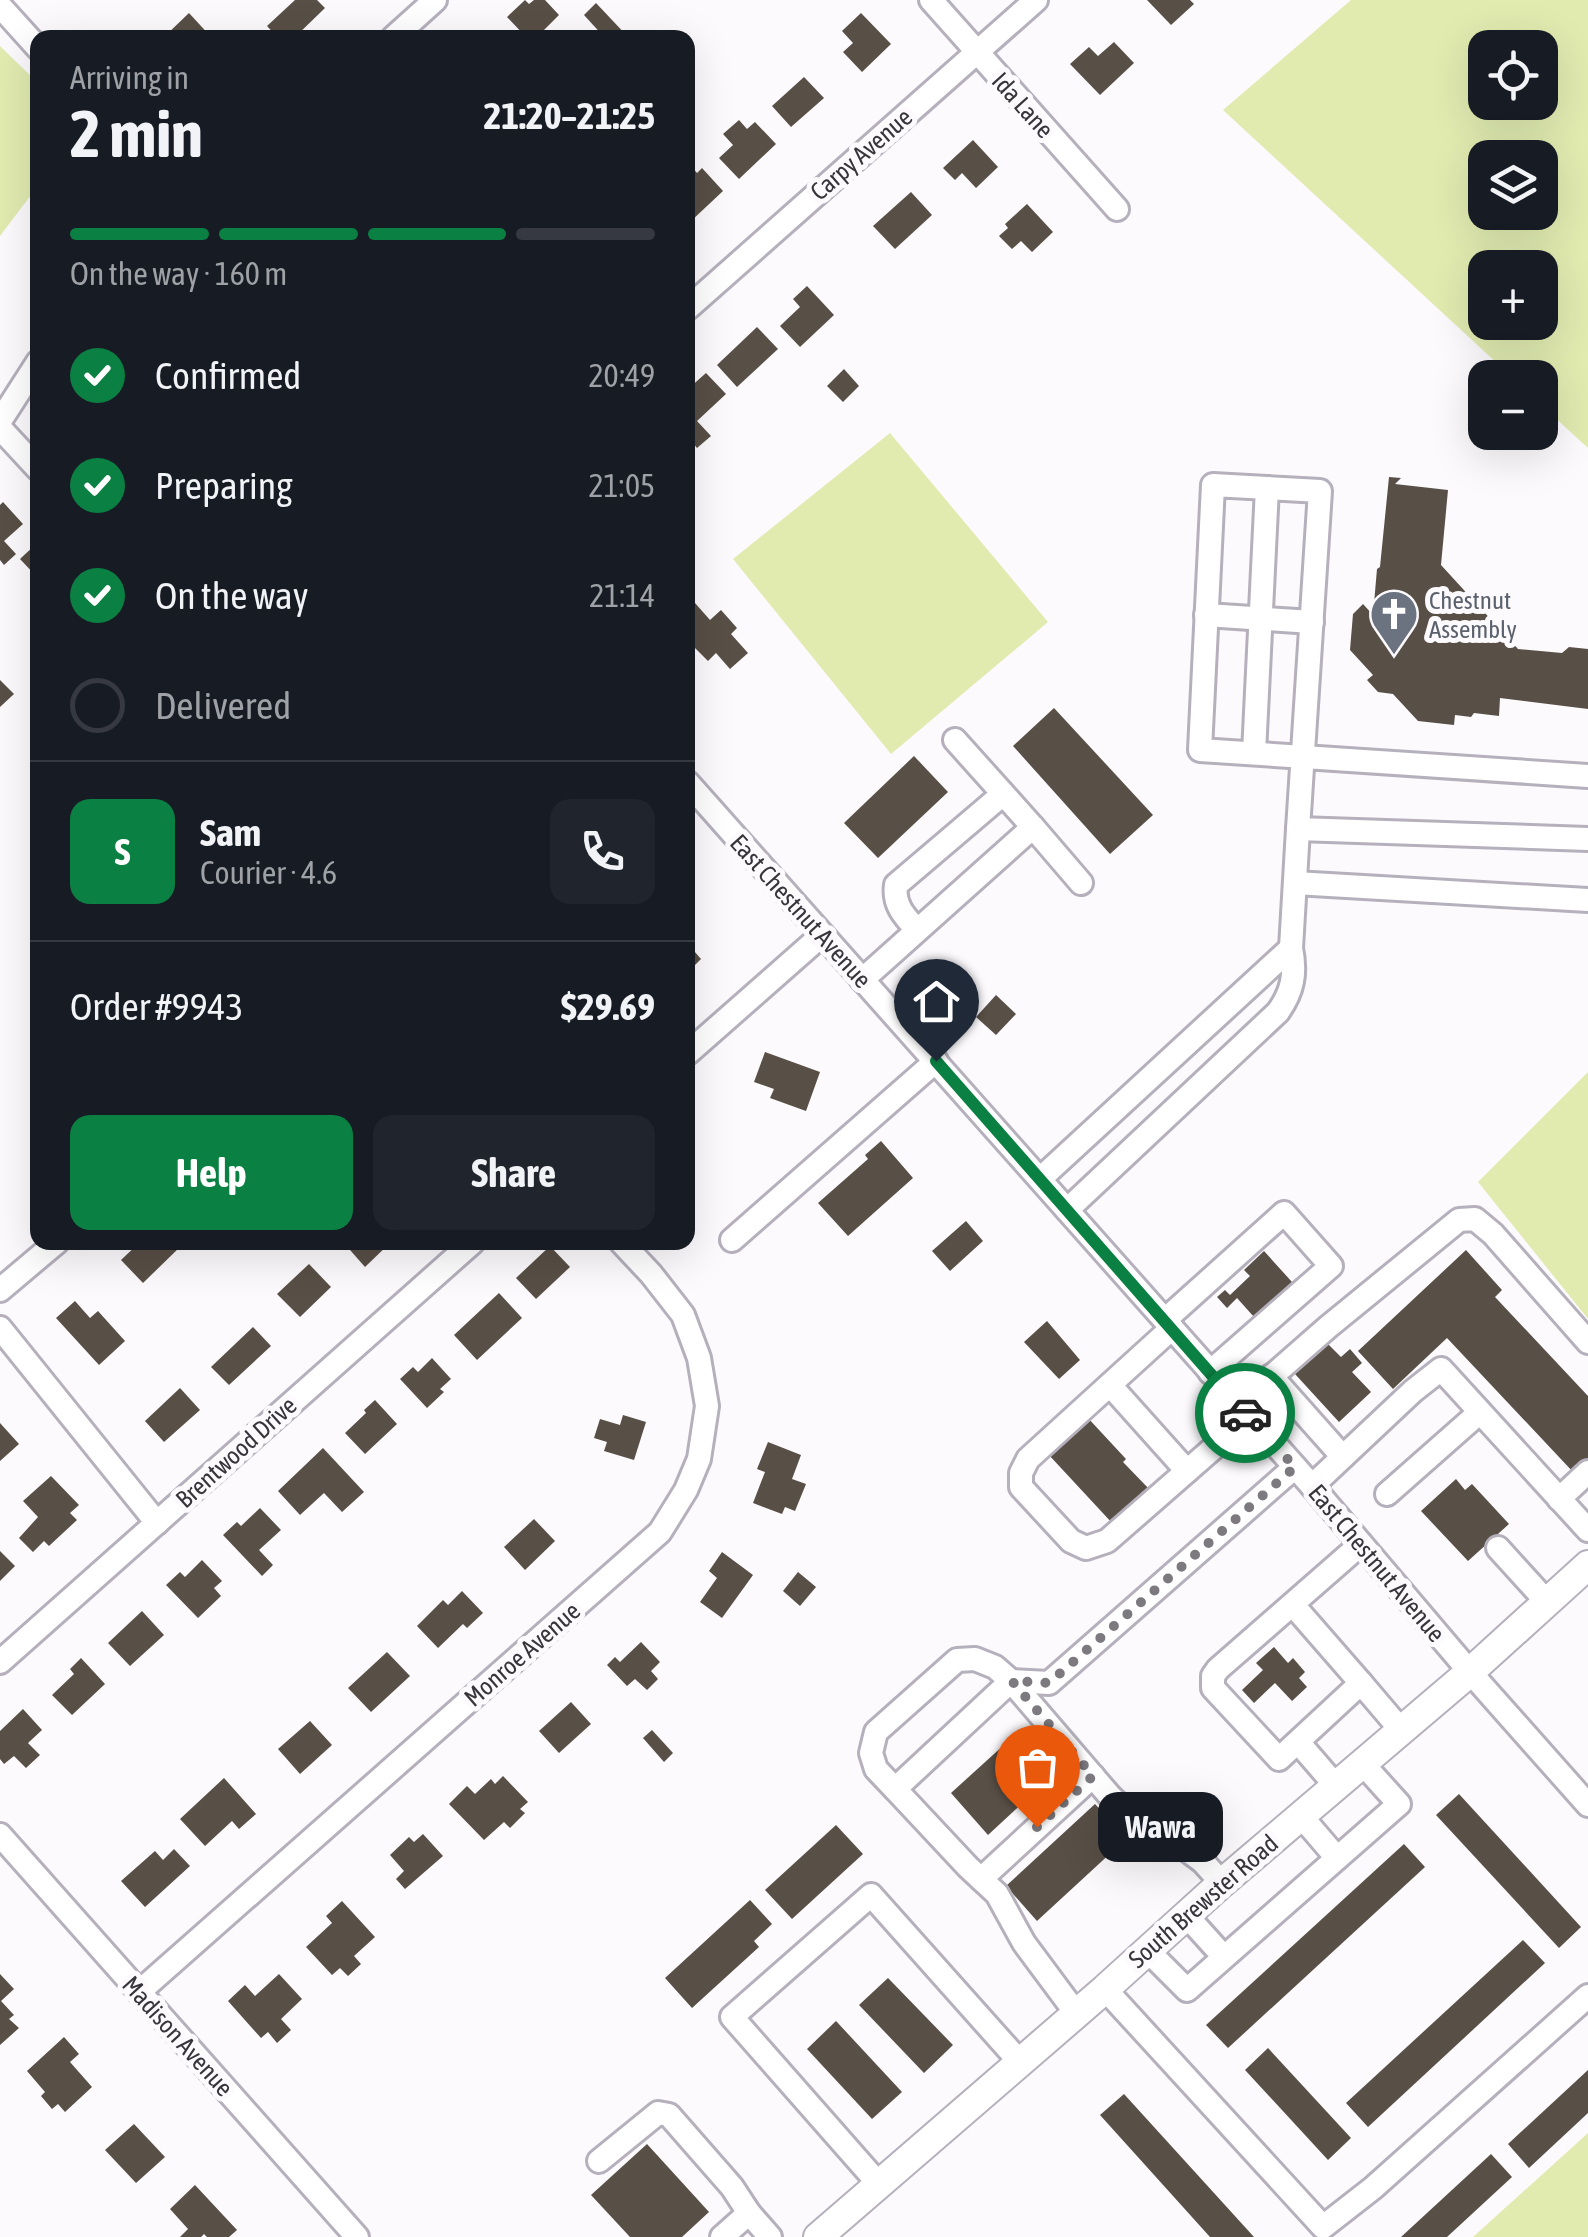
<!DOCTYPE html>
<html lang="en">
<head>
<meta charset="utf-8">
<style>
	body { margin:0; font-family:"Asap Condensed",sans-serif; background:#20242c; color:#f1f3f6; height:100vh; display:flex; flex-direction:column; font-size:38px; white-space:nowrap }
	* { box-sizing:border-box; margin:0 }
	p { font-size:32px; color:#9ea1a6 }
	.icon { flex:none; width:55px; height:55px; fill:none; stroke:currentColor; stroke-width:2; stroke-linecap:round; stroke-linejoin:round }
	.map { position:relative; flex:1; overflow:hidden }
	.sheet { position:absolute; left:30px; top:30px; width:665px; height:1220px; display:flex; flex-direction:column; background:#171b24; border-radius:20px; box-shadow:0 10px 40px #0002 }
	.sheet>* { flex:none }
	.fabs { position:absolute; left:1468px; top:30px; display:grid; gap:20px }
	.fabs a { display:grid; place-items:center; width:90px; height:90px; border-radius:20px; background:#171b24; box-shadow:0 10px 40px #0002; font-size:50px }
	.pin { position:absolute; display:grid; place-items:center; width:85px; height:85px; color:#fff; margin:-102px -42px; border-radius:50% 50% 50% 0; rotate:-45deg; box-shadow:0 0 10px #0007 }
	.pin .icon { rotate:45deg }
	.courier { position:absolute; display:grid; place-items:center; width:100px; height:100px; margin:-50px; border:8px solid #0b8043; border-radius:50%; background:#fff; color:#222; box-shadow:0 2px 12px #0007 }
	.bubble { position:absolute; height:70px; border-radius:20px; background:#171b24; box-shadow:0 10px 40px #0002; font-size:32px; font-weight:700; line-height:70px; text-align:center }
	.overview em { font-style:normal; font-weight:700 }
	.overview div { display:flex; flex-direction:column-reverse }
	.overview { display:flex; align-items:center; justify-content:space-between; height:170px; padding:0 40px }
	h1 { font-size:65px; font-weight:700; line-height:75px }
	.bar { display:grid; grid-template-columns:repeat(4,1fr); gap:15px 10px; align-content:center; height:120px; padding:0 40px }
	.bar i { height:12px; border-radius:8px; background:#363941 }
	.bar .selected { background:#0b8043 }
	.bar p { grid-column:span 4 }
	.line { display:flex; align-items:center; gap:25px; padding:0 40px; border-top:2px solid #363941 }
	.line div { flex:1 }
	.round { display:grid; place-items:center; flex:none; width:105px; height:105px; border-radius:20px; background:#20242c }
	ol { padding:0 40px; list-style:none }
	li { display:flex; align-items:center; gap:30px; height:110px }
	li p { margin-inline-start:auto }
	li .icon { padding:10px; border-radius:50%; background:#0b8043; color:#fff; stroke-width:4 }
	li:last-child { color:#9ea1a6 }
	li i { width:55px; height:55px; border:5px solid #363941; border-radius:50% }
	.primary-button { display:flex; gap:20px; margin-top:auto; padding:20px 40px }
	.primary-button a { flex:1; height:115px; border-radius:20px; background:#0b8043; color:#fff; font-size:40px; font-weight:700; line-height:115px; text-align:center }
	.primary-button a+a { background:#20242c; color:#f1f3f6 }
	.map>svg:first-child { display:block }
</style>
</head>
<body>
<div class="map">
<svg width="1588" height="2237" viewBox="0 0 1588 2237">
	<rect width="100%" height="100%" fill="#fcfafd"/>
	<!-- green -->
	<g fill="#e1ebb0" fill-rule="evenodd">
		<path d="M1351,0H1588V448L1540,404V378L1512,377L1223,110ZM1485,48H1540V102H1485ZM1485,158H1540V212H1485ZM1485,268H1540V322H1485Z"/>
		<polygon points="0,46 38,83 37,187 0,236"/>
		<polygon points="890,433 1048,622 891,754 733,559"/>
		<polygon points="1588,1072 1588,1319 1478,1182"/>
		<polygon points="1588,2133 1588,2237 1473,2237"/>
	</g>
	<!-- building -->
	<g fill="#584f46">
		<polygon points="295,0 317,0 325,8 294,38 278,38 267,26"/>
		<polygon points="525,0 529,4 534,0 545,0 559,15 536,38 527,38 507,17"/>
		<polygon points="1147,0 1190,0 1194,4 1171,25"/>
		<polygon points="596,3 629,38 605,38 584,15"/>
		<polygon points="189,13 212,38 163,38"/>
		<polygon points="861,13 891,44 862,72 843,52 853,43 842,31"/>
		<polygon points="1114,42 1134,63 1100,95 1070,64 1089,47 1098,56"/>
		<polygon points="804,77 824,98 791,127 772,106"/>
		<polygon points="739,120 747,129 755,122 776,144 739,179 719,158 733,145 723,134"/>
		<polygon points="973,140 998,167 976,188 962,173 955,180 943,168"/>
		<polygon points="688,163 697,173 702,168 723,191 690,222 688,220"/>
		<polygon points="911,192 932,215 895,249 873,226"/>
		<polygon points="1027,204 1053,232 1032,252 1021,241 1012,249 999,236 1008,228 1005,224"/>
		<polygon points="807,286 834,315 800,347 780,326 800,307 793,299"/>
		<polygon points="757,327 778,349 737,387 717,365"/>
		<polygon points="844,369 859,386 843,402 827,386"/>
		<polygon points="706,373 726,394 697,421 711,436 697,448 688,437 688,389"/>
		<polygon points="1389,477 1401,478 1395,484 1448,490 1441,565 1518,649 1562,653 1569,647 1588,649 1588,709 1500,698 1499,716 1474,713 1471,717 1455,715 1454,725 1418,721 1393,694 1378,692 1367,680 1373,675 1350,650 1353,614 1363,604 1373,615 1377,569 1380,567"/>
		<polygon points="3,502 23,524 4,541 16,554 4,565 0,560 0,505"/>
		<polygon points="36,544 38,546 38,578 20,559"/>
		<polygon points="695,603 710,620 721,610 737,628 731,634 748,653 730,669 716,653 708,661 690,643 688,646 688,610"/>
		<polygon points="0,680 14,694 0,707"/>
		<polygon points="1054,708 1153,815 1110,854 1013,746"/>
		<polygon points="914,756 948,792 878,858 844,823"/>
		<polygon points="688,944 701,959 688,972"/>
		<polygon points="996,995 1016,1014 996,1035 976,1017"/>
		<polygon points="765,1052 820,1072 806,1111 770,1098 774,1089 754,1082"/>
		<polygon points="881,1141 913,1178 848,1236 818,1203 868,1159 865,1155"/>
		<polygon points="966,1221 983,1241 950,1271 932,1251"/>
		<polygon points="140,1242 178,1242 181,1246 143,1283 121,1260"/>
		<polygon points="343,1242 391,1242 365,1267"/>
		<polygon points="550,1246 570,1267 536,1299 516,1278"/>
		<polygon points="1466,1250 1502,1290 1495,1297 1588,1396 1588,1460 1574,1473 1447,1338 1393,1389 1358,1351"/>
		<polygon points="1264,1251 1292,1282 1254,1317 1237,1298 1227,1308 1217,1297 1225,1290 1230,1295 1250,1276 1244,1270"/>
		<polygon points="309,1264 331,1287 300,1317 277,1294"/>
		<polygon points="499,1293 522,1318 477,1360 454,1335"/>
		<polygon points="75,1301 90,1318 98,1311 125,1341 99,1365 56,1318"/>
		<polygon points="1047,1321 1080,1360 1059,1379 1024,1342"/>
		<polygon points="253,1327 271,1346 229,1385 211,1367"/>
		<polygon points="1328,1344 1341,1357 1350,1349 1362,1363 1352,1372 1371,1392 1339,1422 1295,1374"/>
		<polygon points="432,1358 451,1379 440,1389 444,1392 427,1408 400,1379 413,1367 418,1372"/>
		<polygon points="180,1388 200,1410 164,1442 145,1421"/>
		<polygon points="375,1400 397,1424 365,1454 345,1433 366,1413 364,1410"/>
		<polygon points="623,1415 646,1422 634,1460 604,1451 607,1442 594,1438 600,1419 620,1425"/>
		<polygon points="1087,1417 1126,1459 1123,1462 1150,1490 1113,1524 1048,1454"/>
		<polygon points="0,1423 19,1444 0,1461"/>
		<polygon points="768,1442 801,1455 792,1479 806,1484 795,1511 785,1507 782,1514 753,1503 765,1472 757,1469"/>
		<polygon points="323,1448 364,1492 342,1512 324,1493 300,1515 278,1491"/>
		<polygon points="51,1476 79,1505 70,1513 77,1520 49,1546 44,1541 33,1552 19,1538 38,1517 23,1501"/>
		<polygon points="1456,1479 1465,1490 1472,1484 1509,1524 1468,1561 1421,1511"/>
		<polygon points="260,1508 281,1530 259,1550 273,1565 262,1576 223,1535 237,1522 241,1526"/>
		<polygon points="534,1519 555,1541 525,1570 504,1547"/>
		<polygon points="0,1551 15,1566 0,1581"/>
		<polygon points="722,1552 753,1575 722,1618 700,1602 717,1578 709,1571"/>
		<polygon points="202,1560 222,1581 214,1588 221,1596 198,1618 166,1585 180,1572 185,1577"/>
		<polygon points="798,1572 816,1587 800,1606 783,1591"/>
		<polygon points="462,1591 483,1613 467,1628 463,1624 438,1648 417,1626 443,1600 448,1605"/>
		<polygon points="142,1611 164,1635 130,1666 108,1643"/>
		<polygon points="641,1642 660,1662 651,1671 658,1679 647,1690 635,1679 627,1686 607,1665 615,1657 620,1662"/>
		<polygon points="1274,1647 1288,1663 1293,1658 1305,1672 1299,1678 1307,1687 1292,1701 1275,1683 1254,1703 1242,1690 1263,1670 1256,1663"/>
		<polygon points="387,1652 410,1676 371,1712 348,1688"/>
		<polygon points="81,1658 105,1684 72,1715 52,1695 74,1674 70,1669"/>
		<polygon points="571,1702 591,1724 559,1753 539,1731"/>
		<polygon points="23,1709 42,1730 28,1743 40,1755 26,1768 14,1756 4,1764 0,1759 0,1731"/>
		<polygon points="310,1721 332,1745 300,1774 278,1749"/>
		<polygon points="652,1730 673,1753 664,1762 643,1738"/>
		<polygon points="1005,1744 1042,1785 988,1835 951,1793"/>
		<polygon points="503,1776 528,1802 520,1809 525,1813 510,1828 504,1822 484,1840 449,1804 467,1786 475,1794 491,1779 495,1784"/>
		<polygon points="224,1778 256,1814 239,1829 232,1821 205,1846 180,1819"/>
		<polygon points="1459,1794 1581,1927 1559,1948 1436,1815"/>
		<polygon points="1095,1804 1127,1838 1037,1921 1006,1886"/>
		<polygon points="836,1825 863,1854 792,1919 765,1890"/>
		<polygon points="423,1834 443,1856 405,1889 396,1879 404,1871 390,1855 409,1837 414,1842"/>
		<polygon points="1404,1844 1425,1867 1228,2048 1206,2025"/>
		<polygon points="174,1849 190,1866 145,1907 121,1881 155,1851 163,1860"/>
		<polygon points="750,1900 772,1924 754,1941 759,1947 692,2008 665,1978"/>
		<polygon points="342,1901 375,1937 354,1956 361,1964 348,1976 340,1968 332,1975 306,1947 332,1923 326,1916"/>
		<polygon points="1523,1940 1545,1963 1368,2127 1346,2103"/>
		<polygon points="0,1974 14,1989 1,2001 14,2015 9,2019 19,2028 0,2045"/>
		<polygon points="279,1974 302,1999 281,2019 291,2030 277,2043 268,2032 261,2038 228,2001 245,1985 255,1996"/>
		<polygon points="888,1978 953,2045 924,2073 859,2005"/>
		<polygon points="836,2021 902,2092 872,2119 807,2049"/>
		<polygon points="64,2037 79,2054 70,2062 92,2087 65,2112 58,2104 52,2109 41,2096 45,2092 27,2071"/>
		<polygon points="1268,2048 1351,2138 1328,2160 1245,2070"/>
		<polygon points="1588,2070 1588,2113 1529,2168 1508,2144"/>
		<polygon points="1124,2094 1254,2237 1210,2237 1100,2115"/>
		<polygon points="134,2124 165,2157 136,2183 105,2150"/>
		<polygon points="647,2144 709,2212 682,2237 630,2237 591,2195"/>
		<polygon points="1491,2154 1512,2177 1447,2237 1401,2237"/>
		<polygon points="195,2185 237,2230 229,2237 207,2237 204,2234 201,2237 180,2237 188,2229 170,2209"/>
	</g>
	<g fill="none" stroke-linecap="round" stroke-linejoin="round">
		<!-- minor casing -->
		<g stroke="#b5b0bc" stroke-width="28">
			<g id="minor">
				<polyline points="931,0 1117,209"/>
				<polyline points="0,6 38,48"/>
				<polyline points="393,38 435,0"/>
				<polyline points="688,308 1036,0"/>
				<polyline points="0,421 38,362"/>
				<polyline points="0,428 38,469"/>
				<polyline points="1206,615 1312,622"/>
				<polyline points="1254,753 1267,488"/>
				<path d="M1588,776L1200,750L1213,485L1320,491C1313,604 1306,717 1298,829L1588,839"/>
				<polyline points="688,783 1312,1486 1470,1672 1588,1805"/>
				<polyline points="1033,827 1081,883"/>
				<polyline points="1295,883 1588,900"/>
				<path d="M917,930C905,917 893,905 896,885L1003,794"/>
				<polyline points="862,980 1033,827 955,740"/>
				<polyline points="688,1053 822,935"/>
				<polyline points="1040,1179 1291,948"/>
				<path d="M1067,1210L1278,1012C1293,991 1296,973 1291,948L1298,829"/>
				<polyline points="732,1240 936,1061"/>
				<polyline points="0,1290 57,1242"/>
				<polyline points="1166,1319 1284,1213 1331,1266 1210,1372"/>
				<polyline points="0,1328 157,1523"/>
				<polyline points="1172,1328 1028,1459 1021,1473 1021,1487 1071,1541 1086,1548 1107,1541 1249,1417"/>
				<polyline points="1271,1376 1342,1456"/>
				<polyline points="1110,1385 1187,1471"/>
				<polyline points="1239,1405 1328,1327 1459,1220 1475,1219 1493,1234 1588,1342"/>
				<polyline points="1312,1486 1413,1391 1441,1369 1588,1530"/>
				<polyline points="1387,1494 1480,1412"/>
				<polyline points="1559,1499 1588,1472"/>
				<polyline points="1498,1548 1547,1602"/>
				<polyline points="1293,1605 1361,1683 1279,1759 1213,1688 1213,1676 1218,1669 1361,1544"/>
				<polyline points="0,1662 473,1242"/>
				<polyline points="1361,1683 1401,1730"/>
				<polyline points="1298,1742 1336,1786"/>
				<polyline points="895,1789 876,1769 871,1753 876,1732 957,1660 975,1659 995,1667 1011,1681 1109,1795 1156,1841 1183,1847 1203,1862 1222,1883"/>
				<polyline points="1301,1816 1337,1858"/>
				<polyline points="0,1835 357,2237"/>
				<polyline points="981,1879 1093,1776"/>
				<polyline points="1186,1915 1223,1956"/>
				<polyline points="1147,1950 1187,1990 1399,1804 1362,1763"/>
				<polyline points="1105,1989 1323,2227 1373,2188 1588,1996"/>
				<polyline points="139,1992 660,1532 686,1490 699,1459 707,1406 699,1358 683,1315 651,1274 621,1242"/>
				<polyline points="1076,2013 1024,1943 997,1894 968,1867 895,1789 1011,1681 1049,1683 1295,1467"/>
				<polyline points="599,2161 658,2113 669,2115 732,2187 749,2213"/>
				<polyline points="878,2183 732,2017 871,1895 1019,2061"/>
				<polyline points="722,2237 749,2213 770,2237"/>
			</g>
		</g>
		<!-- major casing -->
		<g stroke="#b5b0bc" stroke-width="32">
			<polyline id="major" points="818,2237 1105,1989 1222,1883 1470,1672 1588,1565"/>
		</g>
		<!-- minor -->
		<use href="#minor" stroke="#fff" stroke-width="22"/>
		<!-- major -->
		<use href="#major" stroke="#fff" stroke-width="28"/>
	</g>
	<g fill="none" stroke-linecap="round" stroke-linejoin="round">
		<!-- done -->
		<polyline stroke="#7c7a7e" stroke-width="10" stroke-dasharray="0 18" points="1037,1827 1093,1776 1012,1681 1049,1683 1295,1467 1245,1413"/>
		<!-- route -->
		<polyline stroke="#0b8043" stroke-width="12" points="936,1061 1245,1413"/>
	</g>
	<!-- icons -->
	<defs>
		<g id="church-pin" transform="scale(2.5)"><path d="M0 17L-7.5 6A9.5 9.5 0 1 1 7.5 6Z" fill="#6b7280" stroke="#fcfafd"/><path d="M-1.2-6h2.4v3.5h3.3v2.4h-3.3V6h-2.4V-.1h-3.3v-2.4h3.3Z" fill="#fff"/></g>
	</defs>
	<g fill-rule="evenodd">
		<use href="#church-pin" x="1394" y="614"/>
	</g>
	<g text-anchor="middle" stroke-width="10" stroke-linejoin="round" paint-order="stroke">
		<!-- street labels -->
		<g font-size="25" fill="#37353a" stroke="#fcfafd">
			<text transform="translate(1023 105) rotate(48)" y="9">Ida Lane</text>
			<text transform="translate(861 154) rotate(-41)" y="9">Carpy Avenue</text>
			<text transform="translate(801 911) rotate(48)" y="9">East Chestnut Avenue</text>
			<text transform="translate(236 1452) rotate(-42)" y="9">Brentwood Drive</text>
			<text transform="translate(1377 1563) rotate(50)" y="9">East Chestnut Avenue</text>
			<text transform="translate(522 1654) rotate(-41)" y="9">Monroe Avenue</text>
			<text transform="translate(1203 1901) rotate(-41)" y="9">South Brewster Road</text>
			<text transform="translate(178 2036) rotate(48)" y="9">Madison Avenue</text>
		</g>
		<!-- worship labels -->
		<g font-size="25" fill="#5b616d" stroke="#fcfafd" text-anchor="start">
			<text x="1429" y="609">Chestnut<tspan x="1429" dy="29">Assembly</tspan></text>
		</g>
	</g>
</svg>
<div class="fabs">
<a><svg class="icon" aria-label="locate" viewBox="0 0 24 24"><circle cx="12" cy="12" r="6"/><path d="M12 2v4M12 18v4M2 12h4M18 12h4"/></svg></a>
<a><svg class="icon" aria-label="layers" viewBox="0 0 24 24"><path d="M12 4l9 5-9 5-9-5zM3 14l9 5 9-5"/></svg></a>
<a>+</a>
<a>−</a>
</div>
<div class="pin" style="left:1037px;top:1827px;background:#ea580c"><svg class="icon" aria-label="bag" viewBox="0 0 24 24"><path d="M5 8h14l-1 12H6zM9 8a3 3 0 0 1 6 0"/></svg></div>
<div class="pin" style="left:936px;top:1061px;background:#1f2937"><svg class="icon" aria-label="home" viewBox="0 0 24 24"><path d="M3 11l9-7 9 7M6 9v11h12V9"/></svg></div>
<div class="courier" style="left:1245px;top:1413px"><svg class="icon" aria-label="car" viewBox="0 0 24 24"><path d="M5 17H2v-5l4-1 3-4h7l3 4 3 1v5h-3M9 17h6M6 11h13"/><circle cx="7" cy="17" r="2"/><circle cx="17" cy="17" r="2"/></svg></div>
<div class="bubble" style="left:1098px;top:1792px;width:125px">Wawa</div>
<section class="sheet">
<div class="overview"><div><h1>2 min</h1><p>Arriving in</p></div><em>21:20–21:25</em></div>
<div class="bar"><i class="selected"></i><i class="selected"></i><i class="selected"></i><i></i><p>On the way · 160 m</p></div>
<ol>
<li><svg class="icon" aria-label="check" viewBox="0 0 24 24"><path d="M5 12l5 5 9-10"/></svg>Confirmed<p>20:49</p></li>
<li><svg class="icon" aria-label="check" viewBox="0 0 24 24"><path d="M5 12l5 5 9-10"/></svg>Preparing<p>21:05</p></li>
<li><svg class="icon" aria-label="check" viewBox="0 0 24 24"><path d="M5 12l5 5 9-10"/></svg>On the way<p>21:14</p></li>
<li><i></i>Delivered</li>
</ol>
<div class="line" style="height:180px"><b class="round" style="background:#0b8043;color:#fff">S</b><div><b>Sam</b><p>Courier · 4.6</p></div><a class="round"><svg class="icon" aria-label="phone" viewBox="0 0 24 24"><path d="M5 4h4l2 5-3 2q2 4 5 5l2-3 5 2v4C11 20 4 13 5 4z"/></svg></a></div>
<div class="line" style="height:130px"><div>Order #9943</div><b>$29.69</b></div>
<div class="primary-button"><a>Help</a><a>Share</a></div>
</section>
</div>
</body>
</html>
